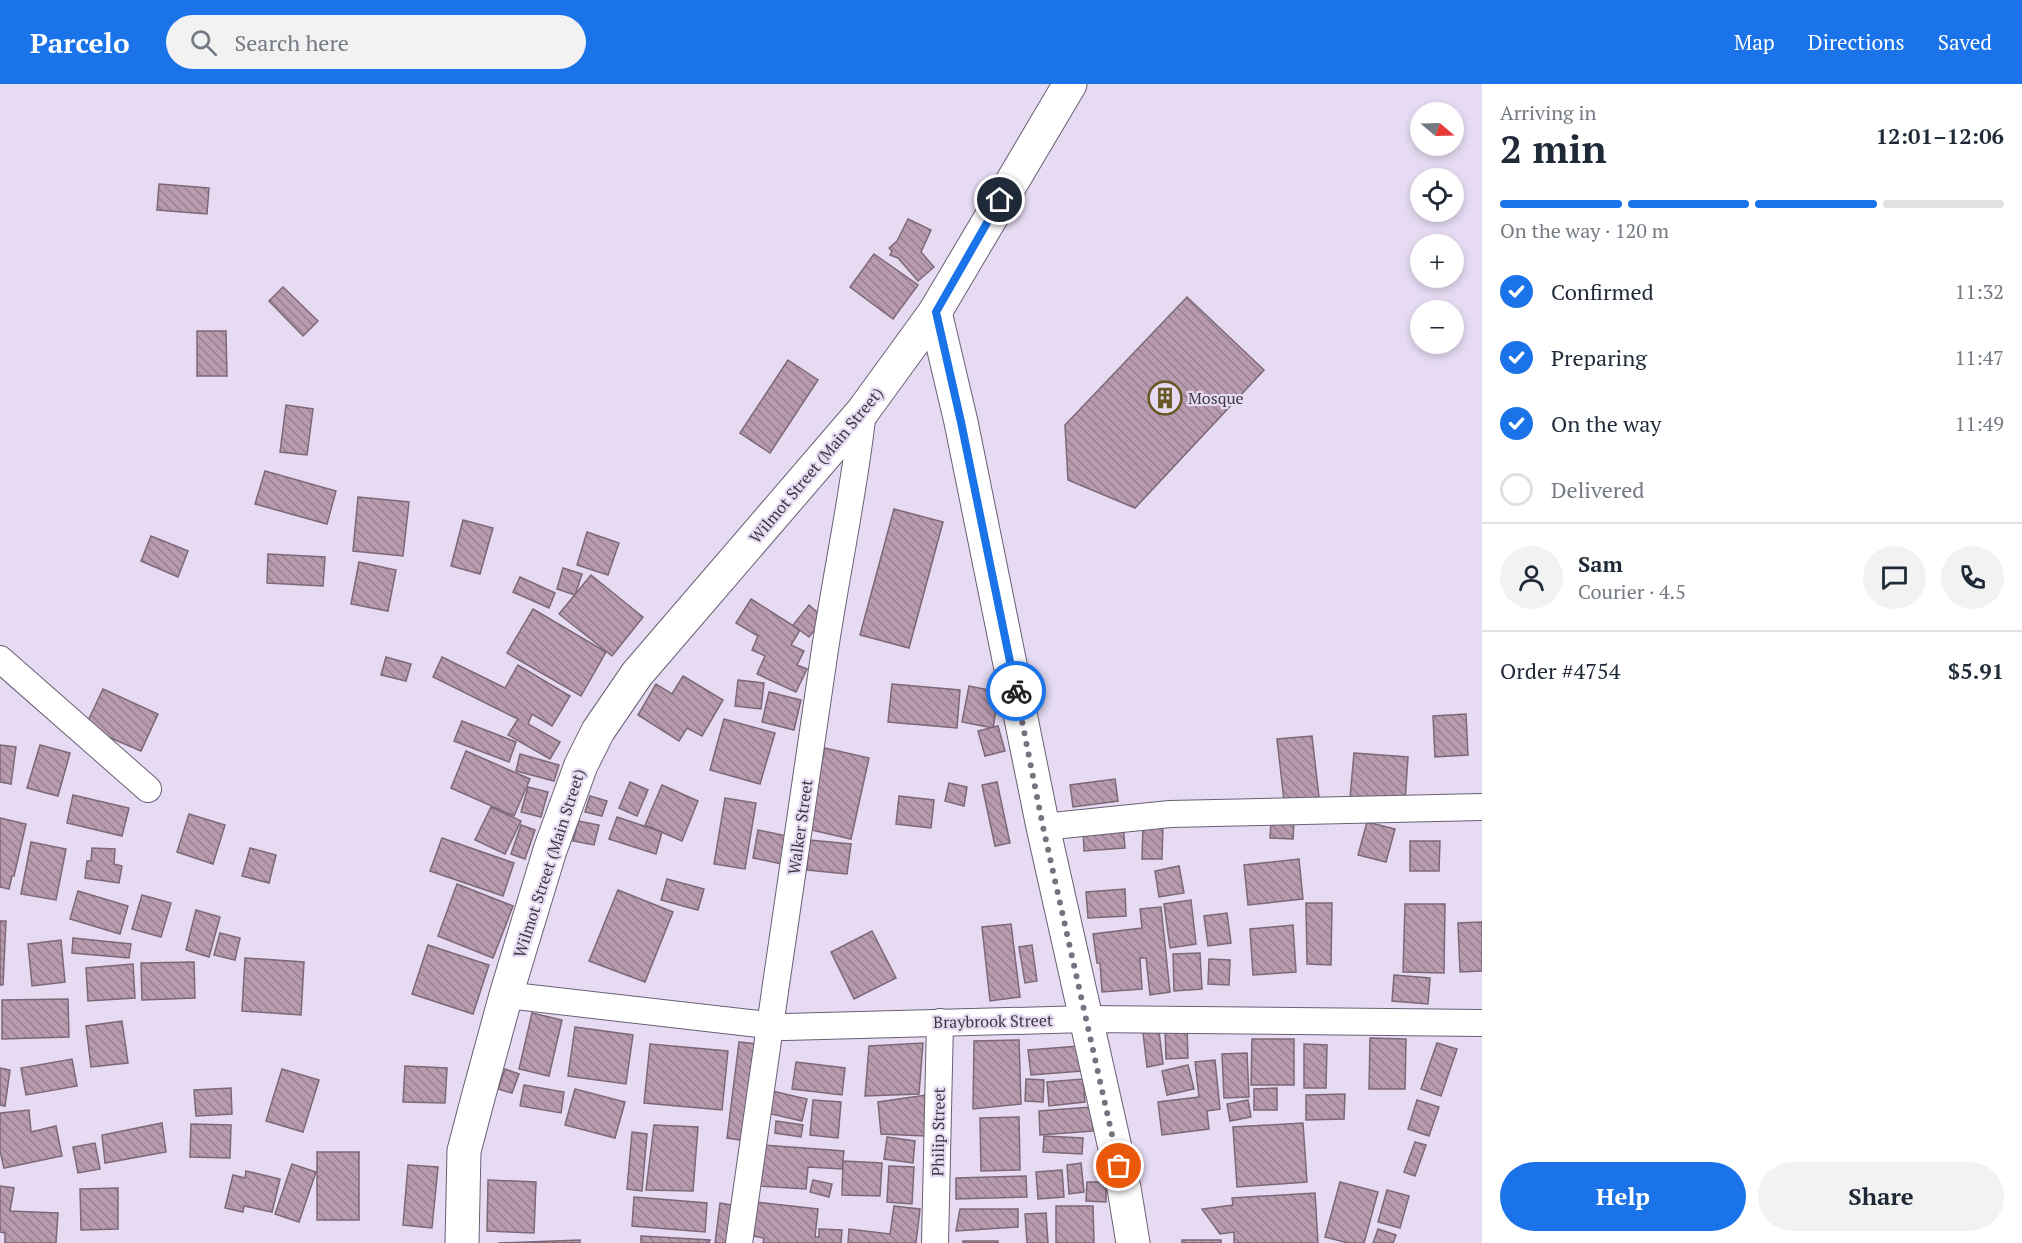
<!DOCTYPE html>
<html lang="en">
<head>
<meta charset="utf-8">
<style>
	body { margin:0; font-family:"PT Serif",serif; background:#f2f2f3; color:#1f2937; height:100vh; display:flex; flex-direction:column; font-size:22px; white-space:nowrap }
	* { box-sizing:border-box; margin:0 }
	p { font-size:20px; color:#747a83 }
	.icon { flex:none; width:33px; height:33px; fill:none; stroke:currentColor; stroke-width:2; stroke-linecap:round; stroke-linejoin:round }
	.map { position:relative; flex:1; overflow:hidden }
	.side { display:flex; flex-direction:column; background:#fff; width:540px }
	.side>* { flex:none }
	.needle { width:39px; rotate:109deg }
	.fabs { position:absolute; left:1410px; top:18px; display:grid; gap:12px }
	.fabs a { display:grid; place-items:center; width:54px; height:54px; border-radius:50%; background:#fff; box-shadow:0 3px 9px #0003; font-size:30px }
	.pin { position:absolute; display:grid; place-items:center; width:51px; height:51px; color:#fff; margin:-26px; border:3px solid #fff; border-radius:50%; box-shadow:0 2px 6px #0007 }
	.courier { position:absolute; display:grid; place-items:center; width:60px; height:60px; margin:-30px; border:4px solid #1a73e8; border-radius:50%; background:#fff; color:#222; box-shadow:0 2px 8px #0007 }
	.head em { font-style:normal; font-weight:700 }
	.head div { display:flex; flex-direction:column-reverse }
	.head { display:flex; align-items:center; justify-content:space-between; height:102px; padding:0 18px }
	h1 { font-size:39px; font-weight:700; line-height:45px }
	.bar { display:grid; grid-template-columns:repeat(4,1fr); gap:9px 6px; align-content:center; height:72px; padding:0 18px }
	.bar i { height:8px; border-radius:4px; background:#e0e1e3 }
	.bar .on { background:#1a73e8 }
	.bar p { grid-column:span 4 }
	.line { display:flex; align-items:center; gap:15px; padding:0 18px; border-top:2px solid #e0e1e3 }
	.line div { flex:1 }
	.round { display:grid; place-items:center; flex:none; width:63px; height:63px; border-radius:32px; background:#f2f2f3 }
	ol { padding:0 18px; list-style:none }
	li { display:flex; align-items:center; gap:18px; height:66px }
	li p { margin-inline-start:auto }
	li .icon { padding:6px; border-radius:50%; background:#1a73e8; color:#fff; stroke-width:4 }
	li:last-child { color:#747a83 }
	li i { width:33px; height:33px; border:3px solid #e0e1e3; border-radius:50% }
	.button { display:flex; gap:12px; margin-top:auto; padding:12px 18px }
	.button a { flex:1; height:69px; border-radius:36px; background:#1a73e8; color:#fff; font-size:24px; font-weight:700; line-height:69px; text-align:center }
	.button a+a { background:#f2f2f3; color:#1f2937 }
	header { display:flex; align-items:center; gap:36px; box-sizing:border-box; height:84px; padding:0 30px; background:#1a73e8; color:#fff }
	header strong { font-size:28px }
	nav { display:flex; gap:33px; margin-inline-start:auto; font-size:21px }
	.search { width:420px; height:54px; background:#f2f2f3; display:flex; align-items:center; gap:15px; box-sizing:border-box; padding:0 21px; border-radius:33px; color:#747a83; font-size:22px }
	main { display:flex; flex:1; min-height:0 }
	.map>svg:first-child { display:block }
</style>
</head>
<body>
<header>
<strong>Parcelo</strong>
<div class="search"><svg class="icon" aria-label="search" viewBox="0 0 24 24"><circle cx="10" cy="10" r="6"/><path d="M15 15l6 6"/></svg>Search here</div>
<nav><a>Map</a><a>Directions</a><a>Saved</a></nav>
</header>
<main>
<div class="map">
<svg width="1482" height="1159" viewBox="0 0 1482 1159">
	<defs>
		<pattern id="building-back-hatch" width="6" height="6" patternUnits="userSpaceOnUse" patternTransform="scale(1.5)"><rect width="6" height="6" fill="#b99bb0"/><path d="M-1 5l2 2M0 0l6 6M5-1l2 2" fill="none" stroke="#987f91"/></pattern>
	</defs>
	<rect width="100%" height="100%" fill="#e6dbf2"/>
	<!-- building -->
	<g fill="url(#building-back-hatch)" stroke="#7c6876" stroke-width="1.5">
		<polygon points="159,100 209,104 207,130 157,126"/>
		<polygon points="908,135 931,146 921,168 934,183 918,197 898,174 890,171 892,167 889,164 897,157"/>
		<polygon points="874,170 918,201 893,235 850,203"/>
		<polygon points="283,203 318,237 303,252 269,217"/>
		<polygon points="1187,213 1264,286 1135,424 1068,396 1065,341"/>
		<polygon points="197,247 226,247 227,292 197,292"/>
		<polygon points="788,276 818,296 770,369 740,349"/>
		<polygon points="286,321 313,325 307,371 280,368"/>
		<polygon points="265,387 336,407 327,440 255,420"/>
		<polygon points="358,413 409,418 403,472 353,467"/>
		<polygon points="894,425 943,438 909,564 860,551"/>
		<polygon points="463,436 493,444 480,490 451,482"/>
		<polygon points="587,448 619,459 608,491 577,481"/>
		<polygon points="151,452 188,467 178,493 141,477"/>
		<polygon points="268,470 325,473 323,502 267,499"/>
		<polygon points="359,478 396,486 388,527 351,520"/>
		<polygon points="563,484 582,490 575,511 557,505"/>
		<polygon points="591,491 643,533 612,572 559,530"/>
		<polygon points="520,493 555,509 549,524 513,508"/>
		<polygon points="751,515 800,546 791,561 804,567 797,581 807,585 796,608 757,590 765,572 752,566 758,552 736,539"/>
		<polygon points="809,521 824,534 809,553 793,541"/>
		<polygon points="533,525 606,568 581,612 507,569"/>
		<polygon points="386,573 411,580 406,597 381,591"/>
		<polygon points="442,573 505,604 518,581 570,612 552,642 532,630 528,640 560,658 550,675 508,651 518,635 433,593"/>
		<polygon points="683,592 723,616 702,652 687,644 679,657 638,631 656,600 672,610"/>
		<polygon points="738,596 764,599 761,625 735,622"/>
		<polygon points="892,600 960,606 957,644 888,638"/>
		<polygon points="969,602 999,608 993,644 962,638"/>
		<polygon points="103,605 158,630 141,667 85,643"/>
		<polygon points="769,608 801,616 794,646 762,638"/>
		<polygon points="1466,630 1468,671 1435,673 1433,632"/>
		<polygon points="724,635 775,649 760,700 710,686"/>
		<polygon points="462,637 516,658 509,678 454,657"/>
		<polygon points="998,642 1005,667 985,672 978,647"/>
		<polygon points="1312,652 1319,713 1284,717 1277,655"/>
		<polygon points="0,661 16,663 11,700 0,698"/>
		<polygon points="40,661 70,669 58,712 27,704"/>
		<polygon points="825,664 869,674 851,755 807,745"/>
		<polygon points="466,667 530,695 514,732 451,704"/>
		<polygon points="1354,669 1408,673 1405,718 1350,714"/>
		<polygon points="520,670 559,681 554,697 516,687"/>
		<polygon points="1115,695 1118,717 1073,723 1070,701"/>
		<polygon points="630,698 648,706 637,732 619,724"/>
		<polygon points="997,698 1010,759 995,762 982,701"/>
		<polygon points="949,699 967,703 964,722 945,717"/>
		<polygon points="662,701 698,717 682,757 645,741"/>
		<polygon points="528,703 548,708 541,733 521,728"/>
		<polygon points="73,711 129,724 122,752 67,739"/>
		<polygon points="590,712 607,717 602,732 585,728"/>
		<polygon points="899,712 934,716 931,744 896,740"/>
		<polygon points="725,714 756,719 745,785 714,780"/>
		<polygon points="491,723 521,737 505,770 475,756"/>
		<polygon points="189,730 225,741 213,780 177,768"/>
		<polygon points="617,733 662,748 656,770 609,755"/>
		<polygon points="0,734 26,740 14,792 12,792 9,805 0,803"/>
		<polygon points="578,737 599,741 594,761 573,757"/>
		<polygon points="1271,737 1294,738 1293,755 1270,754"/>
		<polygon points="1367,738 1395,745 1386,778 1358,771"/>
		<polygon points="1123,740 1125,764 1084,767 1083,742"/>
		<polygon points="1143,740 1163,740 1162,775 1142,775"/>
		<polygon points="521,741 535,746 525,775 511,770"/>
		<polygon points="758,746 792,753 787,781 753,774"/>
		<polygon points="442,754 514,779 503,812 430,787"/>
		<polygon points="809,756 851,760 847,790 807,786"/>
		<polygon points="1410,757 1440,757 1439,787 1410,787"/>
		<polygon points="31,758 66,765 56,816 21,810"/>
		<polygon points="92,764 115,765 114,780 122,782 119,799 85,794 87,777 91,777"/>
		<polygon points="250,764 276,771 269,799 242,792"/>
		<polygon points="1299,775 1303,815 1248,821 1244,781"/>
		<polygon points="1179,782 1184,809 1159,813 1155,787"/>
		<polygon points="667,795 704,805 698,826 661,816"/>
		<polygon points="457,800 513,822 493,874 438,852"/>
		<polygon points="1125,805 1126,832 1088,834 1086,808"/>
		<polygon points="618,806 673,828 645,898 589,877"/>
		<polygon points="78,807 128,822 120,850 70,835"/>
		<polygon points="142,811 171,819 161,853 132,845"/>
		<polygon points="1191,816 1196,860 1170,864 1164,820"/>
		<polygon points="1306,819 1332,819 1331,881 1307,880"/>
		<polygon points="1405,820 1445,820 1444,889 1403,888"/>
		<polygon points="1161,823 1170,908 1150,911 1146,874 1140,874 1142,905 1102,908 1100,879 1097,879 1093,850 1142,844 1140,825"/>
		<polygon points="196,826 220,833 209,873 186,866"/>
		<polygon points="1227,829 1231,859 1208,862 1204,832"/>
		<polygon points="0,837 6,837 3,901 0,901"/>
		<polygon points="1482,838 1482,887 1460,888 1458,839"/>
		<polygon points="1011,840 1020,913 990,917 982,843"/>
		<polygon points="1293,841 1296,888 1253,891 1250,845"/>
		<polygon points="872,847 896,894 854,915 831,868"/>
		<polygon points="220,849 240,854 235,876 214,871"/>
		<polygon points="73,854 131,860 129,874 72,869"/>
		<polygon points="61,856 65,898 32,902 28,860"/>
		<polygon points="428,861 489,881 473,930 412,910"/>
		<polygon points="1032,861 1037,897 1025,899 1019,863"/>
		<polygon points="1200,869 1202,905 1174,907 1173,870"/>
		<polygon points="245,874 304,878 301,931 242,927"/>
		<polygon points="1209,875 1230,876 1229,901 1208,900"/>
		<polygon points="194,878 195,914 142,916 141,879"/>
		<polygon points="133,880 135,914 88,917 86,884"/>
		<polygon points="1394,891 1430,894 1428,920 1392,917"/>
		<polygon points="68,915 69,953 2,955 2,916"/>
		<polygon points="532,929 562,936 549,992 519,985"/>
		<polygon points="122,937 128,979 91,983 86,942"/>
		<polygon points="575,943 633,951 626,1000 568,992"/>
		<polygon points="1165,943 1187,943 1188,974 1166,975"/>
		<polygon points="1159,947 1163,980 1147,983 1143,949"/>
		<polygon points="1370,954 1406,955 1405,1005 1369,1005"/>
		<polygon points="1252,955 1294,955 1294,1001 1251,1001"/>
		<polygon points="1019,956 1021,1020 973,1025 974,957"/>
		<polygon points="739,958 758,960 746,1057 727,1054"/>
		<polygon points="923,959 919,1010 865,1012 869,962"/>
		<polygon points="1437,959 1457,965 1441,1012 1421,1005"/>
		<polygon points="650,960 728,967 722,1026 644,1019"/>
		<polygon points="1304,960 1327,961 1326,1004 1304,1004"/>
		<polygon points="1079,962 1082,987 1031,991 1028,966"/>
		<polygon points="1247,969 1249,1013 1224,1014 1222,970"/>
		<polygon points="72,975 77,1002 26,1011 21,984"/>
		<polygon points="1215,976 1220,1025 1207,1027 1209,1045 1162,1051 1158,1018 1199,1013 1195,978"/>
		<polygon points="796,978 845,984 842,1011 792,1005"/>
		<polygon points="1188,981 1194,1005 1167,1011 1162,987"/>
		<polygon points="405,982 447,984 445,1019 403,1018"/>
		<polygon points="0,984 10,986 5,1022 0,1021"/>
		<polygon points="282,985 319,996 303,1048 266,1037"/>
		<polygon points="505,985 519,990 512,1009 498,1005"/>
		<polygon points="1026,995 1044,996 1043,1018 1025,1017"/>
		<polygon points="1083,995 1085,1018 1049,1022 1047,998"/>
		<polygon points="524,1001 564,1008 561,1029 520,1022"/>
		<polygon points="231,1004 232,1030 196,1032 194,1006"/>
		<polygon points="1277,1004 1277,1026 1254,1026 1254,1005"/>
		<polygon points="575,1005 625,1018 615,1054 565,1041"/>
		<polygon points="772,1007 807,1015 802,1037 767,1029"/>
		<polygon points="1345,1010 1344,1035 1306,1036 1306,1011"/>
		<polygon points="926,1011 925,1052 881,1050 878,1018"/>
		<polygon points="813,1016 841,1018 838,1054 810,1051"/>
		<polygon points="1248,1016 1251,1033 1230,1037 1227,1020"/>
		<polygon points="1417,1016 1439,1023 1429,1052 1408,1045"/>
		<polygon points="1091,1023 1093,1047 1040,1051 1039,1027"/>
		<polygon points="29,1026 31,1048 56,1042 62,1072 4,1084 0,1067 0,1029"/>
		<polygon points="1019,1033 1020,1086 981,1087 980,1034"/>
		<polygon points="776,1037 803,1041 801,1053 775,1049"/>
		<polygon points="162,1039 166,1068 105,1079 102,1051"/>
		<polygon points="1303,1039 1307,1098 1237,1103 1233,1043"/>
		<polygon points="191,1040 231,1041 230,1074 190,1073"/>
		<polygon points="654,1041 698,1043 693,1107 646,1106"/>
		<polygon points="632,1048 647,1050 642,1107 627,1105"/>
		<polygon points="1044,1052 1083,1054 1082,1070 1043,1068"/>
		<polygon points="887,1053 915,1057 913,1079 884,1075"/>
		<polygon points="1415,1058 1426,1061 1415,1092 1404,1088"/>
		<polygon points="95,1059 100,1085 78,1089 73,1063"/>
		<polygon points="763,1061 844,1067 842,1085 808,1083 806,1105 760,1102"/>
		<rect x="317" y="1068" width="42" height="68"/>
		<polygon points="843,1077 882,1079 880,1112 842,1111"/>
		<polygon points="1081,1079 1084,1108 1069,1110 1067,1081"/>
		<polygon points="292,1080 316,1088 299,1138 275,1130"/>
		<polygon points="408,1081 438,1083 432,1144 403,1141"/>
		<polygon points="889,1082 914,1083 912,1120 887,1118"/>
		<polygon points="1062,1086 1064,1113 1038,1115 1036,1088"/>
		<polygon points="246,1087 280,1095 272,1128 244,1122 243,1128 225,1124 233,1091 245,1094"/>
		<polygon points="1026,1092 1027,1113 956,1115 956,1094"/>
		<polygon points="488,1096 536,1098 534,1149 487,1147"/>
		<polygon points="813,1096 832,1100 829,1113 810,1108"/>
		<polygon points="1087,1098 1106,1098 1106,1118 1086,1117"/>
		<polygon points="1340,1098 1378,1108 1364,1159 1348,1159 1325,1153"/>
		<polygon points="0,1102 14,1104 10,1127 58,1129 56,1159 5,1159 5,1149 0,1148"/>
		<polygon points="118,1104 118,1145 81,1146 80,1105"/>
		<polygon points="1387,1106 1409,1112 1400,1144 1378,1138"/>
		<polygon points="1315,1109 1318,1159 1234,1159 1234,1148 1220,1150 1202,1125 1233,1121 1232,1114"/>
		<polygon points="634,1113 707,1119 705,1148 632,1142"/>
		<polygon points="756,1118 818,1125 815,1153 819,1153 819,1145 842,1146 841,1159 763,1159 764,1154 752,1152"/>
		<polygon points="720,1119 738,1122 734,1159 715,1159"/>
		<polygon points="894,1122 920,1125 916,1159 848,1159 849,1145 890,1150"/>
		<polygon points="1056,1122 1093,1122 1094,1159 1056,1159"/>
		<polygon points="960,1125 1018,1125 1018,1143 956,1147"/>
		<polygon points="1046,1129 1048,1159 1027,1159 1025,1130"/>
		<polygon points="1378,1145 1396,1151 1393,1159 1373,1159"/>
		<polygon points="641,1152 710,1156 709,1159 641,1159"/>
		<polygon points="580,1156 580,1159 498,1159"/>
		<rect x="1182" y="1156" width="39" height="3"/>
		<rect x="963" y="1157" width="35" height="2"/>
	</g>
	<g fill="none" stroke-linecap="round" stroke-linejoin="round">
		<!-- street casing -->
		<g stroke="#696074" stroke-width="28">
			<g id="street">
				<polyline points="0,575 148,705"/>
				<polyline points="1043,743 1170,730 1482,723"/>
				<polyline points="506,911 785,943 1087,935 1482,939"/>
				<path d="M739,1159C766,963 796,768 824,572C836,490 854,409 863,327"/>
				<polyline points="935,1159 940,938"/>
			</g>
		</g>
		<!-- primary casing -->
		<g stroke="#696074" stroke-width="35">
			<polyline id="primary" points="935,228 961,338 1043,743 1124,1104 1133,1159"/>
		</g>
		<!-- highway casing -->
		<g stroke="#696074" stroke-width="35">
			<polyline id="highway" points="462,1159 464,1067 479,1010 506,911 550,766 581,681 598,647 637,590 863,327 935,228 1070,0"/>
		</g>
		<!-- street -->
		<use href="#street" stroke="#fff" stroke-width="26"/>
		<!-- primary -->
		<use href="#primary" stroke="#fff" stroke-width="33"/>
		<!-- highway -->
		<use href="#highway" stroke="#fff" stroke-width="33"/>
	</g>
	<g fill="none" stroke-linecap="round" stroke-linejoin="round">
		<!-- done -->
		<polyline stroke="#787180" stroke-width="6" stroke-dasharray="0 10.8" points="1016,607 1043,743 1119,1082"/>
		<!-- route -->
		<polyline stroke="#1a73e8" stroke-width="8" points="1000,116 936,228 961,338 1016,607"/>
	</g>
	<!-- icons -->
	<defs>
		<g id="building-ring" transform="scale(1.725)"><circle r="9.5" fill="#e6dbf2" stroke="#675825" stroke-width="1.5"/><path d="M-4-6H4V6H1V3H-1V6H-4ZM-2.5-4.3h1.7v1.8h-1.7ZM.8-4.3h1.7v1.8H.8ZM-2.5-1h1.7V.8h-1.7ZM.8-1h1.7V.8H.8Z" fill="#675825"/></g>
	</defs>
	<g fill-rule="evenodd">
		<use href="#building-ring" x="1165" y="314"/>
	</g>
	<g text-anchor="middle" stroke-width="4.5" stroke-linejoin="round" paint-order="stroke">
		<!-- poi labels -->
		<g font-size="16" fill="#3d3842" stroke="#e6dbf2" text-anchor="start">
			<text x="1188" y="320">Mosque</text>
		</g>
		<!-- street labels -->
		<g font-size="16" fill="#3d3842" stroke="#e6dbf2">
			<text transform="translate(816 381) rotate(-50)" y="6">Wilmot Street (Main Street)</text>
			<text transform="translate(800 743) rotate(-82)" y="6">Walker Street</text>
			<text transform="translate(549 779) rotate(-72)" y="6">Wilmot Street (Main Street)</text>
			<text transform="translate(993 937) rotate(-1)" y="6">Braybrook Street</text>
			<text transform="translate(938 1048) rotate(-89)" y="6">Philip Street</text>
		</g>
	</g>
</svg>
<div class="fabs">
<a><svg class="needle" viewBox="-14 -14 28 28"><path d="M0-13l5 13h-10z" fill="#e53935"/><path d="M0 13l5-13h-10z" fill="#747a83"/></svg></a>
<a><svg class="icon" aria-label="locate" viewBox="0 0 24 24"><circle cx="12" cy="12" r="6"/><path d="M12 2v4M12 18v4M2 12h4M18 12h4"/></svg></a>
<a>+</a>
<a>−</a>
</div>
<div class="pin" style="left:1119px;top:1082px;background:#ea580c"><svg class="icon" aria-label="bag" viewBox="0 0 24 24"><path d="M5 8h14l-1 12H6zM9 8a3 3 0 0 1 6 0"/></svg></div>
<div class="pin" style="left:1000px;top:116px;background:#1f2937"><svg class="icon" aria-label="home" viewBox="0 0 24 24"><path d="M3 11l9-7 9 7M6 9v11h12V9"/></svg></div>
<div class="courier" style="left:1016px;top:607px"><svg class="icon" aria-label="bike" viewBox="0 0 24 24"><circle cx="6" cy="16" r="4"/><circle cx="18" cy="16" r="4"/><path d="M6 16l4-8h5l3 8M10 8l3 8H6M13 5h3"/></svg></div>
</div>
<section class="side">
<div class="head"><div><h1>2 min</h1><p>Arriving in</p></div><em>12:01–12:06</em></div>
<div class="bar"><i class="on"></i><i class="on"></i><i class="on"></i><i></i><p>On the way · 120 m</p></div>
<ol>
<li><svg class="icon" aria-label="check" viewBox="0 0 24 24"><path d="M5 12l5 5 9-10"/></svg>Confirmed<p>11:32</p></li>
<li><svg class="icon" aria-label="check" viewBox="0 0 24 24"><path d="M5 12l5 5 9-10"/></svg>Preparing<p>11:47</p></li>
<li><svg class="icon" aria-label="check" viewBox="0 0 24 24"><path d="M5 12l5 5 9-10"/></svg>On the way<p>11:49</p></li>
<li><i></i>Delivered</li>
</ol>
<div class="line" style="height:108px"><a class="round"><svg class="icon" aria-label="person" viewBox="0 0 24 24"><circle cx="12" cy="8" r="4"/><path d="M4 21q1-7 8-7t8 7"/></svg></a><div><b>Sam</b><p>Courier · 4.5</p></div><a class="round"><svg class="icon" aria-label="chat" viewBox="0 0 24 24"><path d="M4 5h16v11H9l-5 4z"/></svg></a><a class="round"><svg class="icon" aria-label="phone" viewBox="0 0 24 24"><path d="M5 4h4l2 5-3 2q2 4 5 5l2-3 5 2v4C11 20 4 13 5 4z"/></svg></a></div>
<div class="line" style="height:78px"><div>Order #4754</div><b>$5.91</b></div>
<div class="button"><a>Help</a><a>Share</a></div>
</section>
</main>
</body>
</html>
